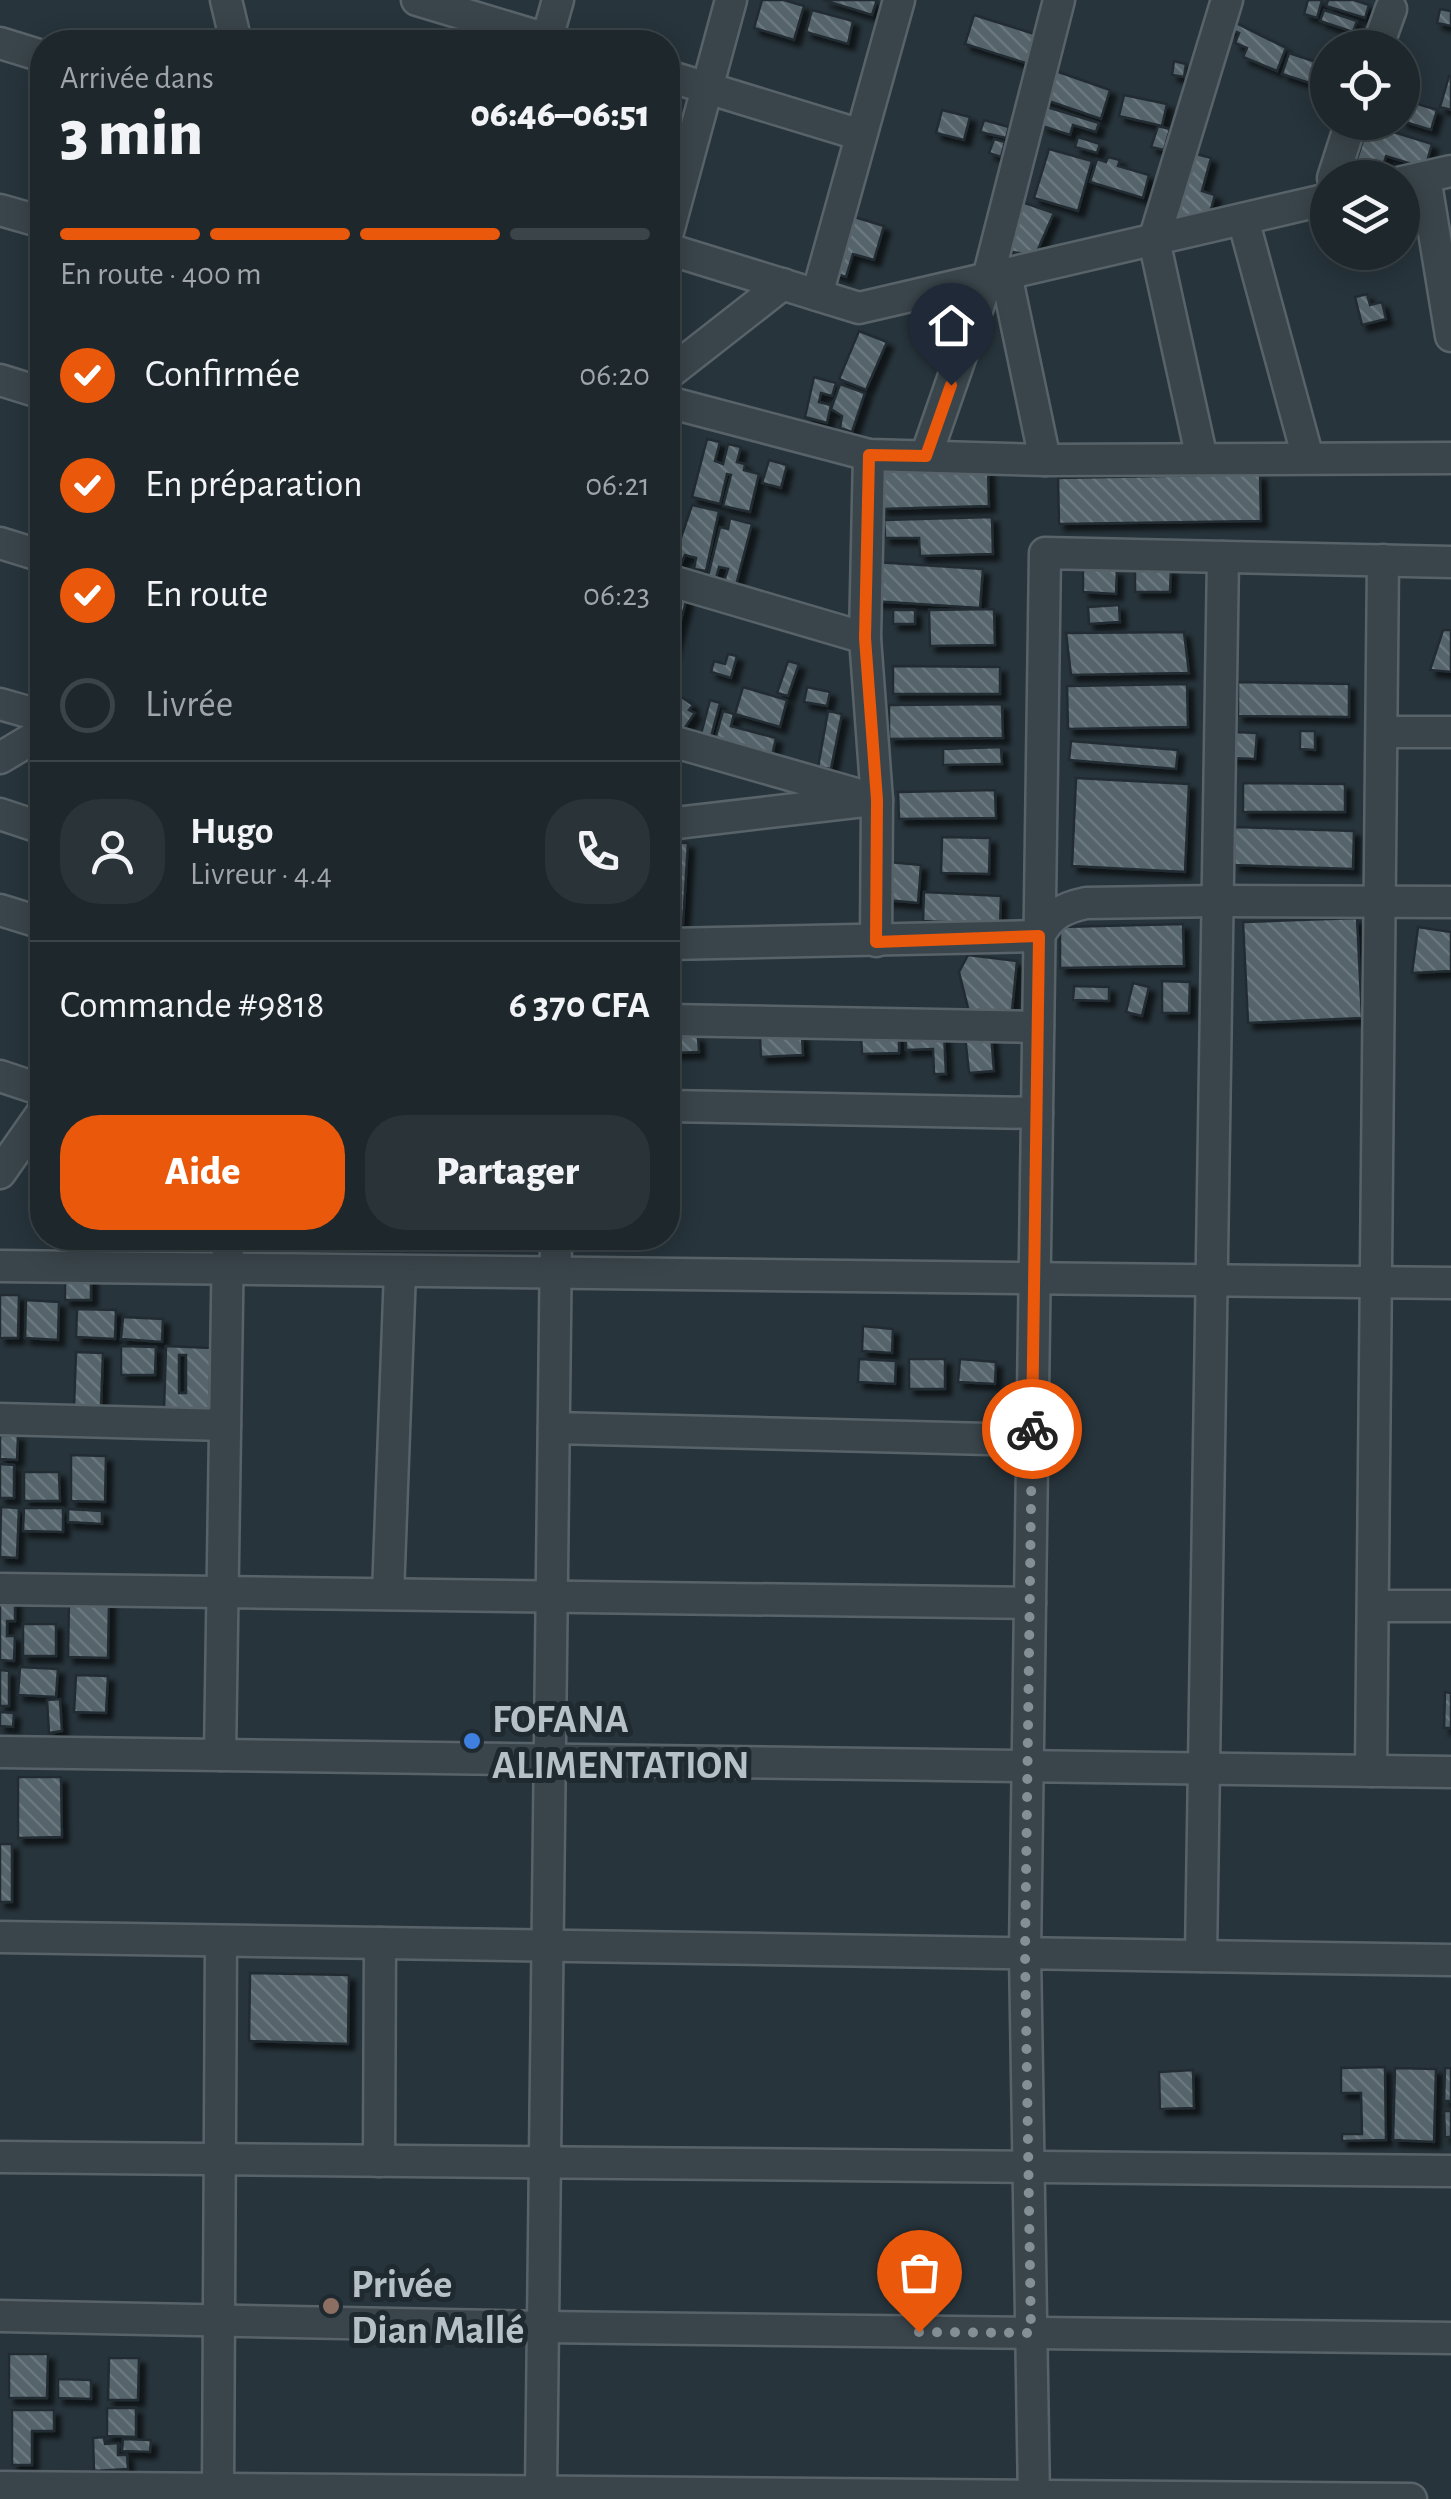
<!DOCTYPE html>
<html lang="fr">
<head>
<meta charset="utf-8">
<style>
	body { margin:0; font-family:"Alegreya Sans",sans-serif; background:#2a3338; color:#f1f3f6; height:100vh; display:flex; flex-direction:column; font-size:38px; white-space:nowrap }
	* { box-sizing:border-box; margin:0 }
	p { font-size:32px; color:#a0a5a9 }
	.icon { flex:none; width:55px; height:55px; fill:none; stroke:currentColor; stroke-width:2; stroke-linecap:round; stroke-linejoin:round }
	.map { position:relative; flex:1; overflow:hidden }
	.side { position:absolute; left:30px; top:30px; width:650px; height:1220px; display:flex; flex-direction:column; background:#1d272c; border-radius:40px; box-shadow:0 5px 25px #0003,0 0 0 2px #3b4448 }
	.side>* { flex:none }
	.fabs { position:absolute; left:1310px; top:30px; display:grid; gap:20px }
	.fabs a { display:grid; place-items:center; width:110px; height:110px; border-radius:50%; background:#1d272c; box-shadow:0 5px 25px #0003,0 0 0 2px #3b4448; font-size:50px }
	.pin { position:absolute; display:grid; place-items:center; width:85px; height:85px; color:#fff; margin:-102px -42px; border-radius:50% 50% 50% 0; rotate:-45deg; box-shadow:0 0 10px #0007 }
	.pin .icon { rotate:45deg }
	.courier { position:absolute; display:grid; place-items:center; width:100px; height:100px; margin:-50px; border:8px solid #ea580c; border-radius:50%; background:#fff; color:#222; box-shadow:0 2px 12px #0007 }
	.headline em { font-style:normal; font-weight:800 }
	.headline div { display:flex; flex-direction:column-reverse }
	.headline { display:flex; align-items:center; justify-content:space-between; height:170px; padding:0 30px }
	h1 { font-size:65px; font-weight:800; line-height:75px }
	.bar { display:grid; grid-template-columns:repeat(4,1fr); gap:15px 10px; align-content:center; height:120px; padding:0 30px }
	.bar i { height:12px; border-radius:8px; background:#3b4448 }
	.bar .selected { background:#ea580c }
	.bar p { grid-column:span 4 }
	.line { display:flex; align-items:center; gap:25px; padding:0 30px; border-top:2px solid #3b4448 }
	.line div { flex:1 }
	.round { display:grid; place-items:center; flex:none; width:105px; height:105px; border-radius:40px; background:#2a3338 }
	ol { padding:0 30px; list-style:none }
	li { display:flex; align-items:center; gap:30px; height:110px }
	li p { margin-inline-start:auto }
	li .icon { padding:10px; border-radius:50%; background:#ea580c; color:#fff; stroke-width:4 }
	li:last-child { color:#a0a5a9 }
	li i { width:55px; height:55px; border:5px solid #3b4448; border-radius:50% }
	.primary-button { display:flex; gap:20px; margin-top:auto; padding:20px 30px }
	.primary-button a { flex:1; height:115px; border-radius:40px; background:#ea580c; color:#fff; font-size:40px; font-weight:800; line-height:115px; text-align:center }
	.primary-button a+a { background:#2a3338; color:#f1f3f6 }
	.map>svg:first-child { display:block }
</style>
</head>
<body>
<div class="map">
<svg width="1451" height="2499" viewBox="0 0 1451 2499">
	<defs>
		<pattern id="building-back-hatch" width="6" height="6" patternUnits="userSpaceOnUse" patternTransform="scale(2.5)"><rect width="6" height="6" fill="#55636a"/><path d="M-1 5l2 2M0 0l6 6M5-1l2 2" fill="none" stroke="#6b787e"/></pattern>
		<filter id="shadow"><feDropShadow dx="6" dy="6" stdDeviation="2.5" flood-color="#0009"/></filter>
	</defs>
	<rect width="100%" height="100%" fill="#27343b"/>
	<!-- building -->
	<g fill="url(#building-back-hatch)" stroke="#212c32" stroke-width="2.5" fill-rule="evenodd" filter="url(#shadow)">
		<polygon points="762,0 784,0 804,6 794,40 754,28"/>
		<polygon points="823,0 877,0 872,15"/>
		<polygon points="1308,0 1322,0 1317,18 1304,14"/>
		<polygon points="1328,0 1354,0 1369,5 1365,18 1326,6"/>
		<polygon points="1440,9 1451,11 1451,26 1437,23"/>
		<polygon points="812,10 853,21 848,44 806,32"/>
		<polygon points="1324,10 1357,21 1353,32 1320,21"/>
		<polygon points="974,15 1041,36 1032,65 965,44"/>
		<polygon points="1230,20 1286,48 1277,71 1243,57 1247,48 1235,43 1239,33 1226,28"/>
		<polygon points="1289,53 1328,66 1328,89 1282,74"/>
		<polygon points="1174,61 1186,64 1184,77 1172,75"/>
		<polygon points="1050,69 1110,90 1101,119 1040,98"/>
		<polygon points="1449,76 1451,77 1451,110 1440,107"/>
		<polygon points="1124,95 1167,104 1162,126 1119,116"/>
		<polygon points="1402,99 1437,110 1431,130 1402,121"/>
		<polygon points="1047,107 1099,123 1096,132 1073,125 1070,135 1042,126"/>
		<polygon points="942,110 970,117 964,140 936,133"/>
		<polygon points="984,120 1009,127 1006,138 980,132"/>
		<polygon points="1368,124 1432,144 1425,168 1386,156 1380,177 1354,169"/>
		<polygon points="1158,126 1170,129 1164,150 1151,147"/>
		<polygon points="1078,137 1100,144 1097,153 1075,147"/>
		<polygon points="994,139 1005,142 1001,157 989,153"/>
		<polygon points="1049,149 1092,161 1078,211 1034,198"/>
		<polygon points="1186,151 1211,158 1202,191 1215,195 1209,216 1165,221"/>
		<polygon points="1108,157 1120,160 1118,166 1149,175 1143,198 1090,182 1097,159 1106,162"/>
		<polygon points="1019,201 1054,213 1035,256 1002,250"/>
		<polygon points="848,215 884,226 874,260 853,254 846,277 830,272"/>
		<polygon points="1367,294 1370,305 1382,302 1386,319 1362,325 1355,297"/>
		<polygon points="859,331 887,342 866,390 839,379"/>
		<polygon points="814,377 836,383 832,396 821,393 819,402 831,405 827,423 805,417"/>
		<polygon points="840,384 865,393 852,432 840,428 842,416 831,409"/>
		<polygon points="707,439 720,442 715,461 723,464 728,444 741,447 737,462 745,464 744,470 759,474 750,512 723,506 731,475 727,474 720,504 692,497"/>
		<polygon points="769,460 787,465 781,488 762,483"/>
		<polygon points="988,469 989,506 882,509 881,472"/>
		<polygon points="1260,474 1261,521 1059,524 1058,478"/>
		<polygon points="692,505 719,511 706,571 694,569 696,558 685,555 681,564 673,561"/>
		<polygon points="992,517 993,554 920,556 919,538 885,538 884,520"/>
		<polygon points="730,518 752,524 736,585 724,581 728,569 719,567 716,578 708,576 720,527 728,529"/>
		<polygon points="875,562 983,569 980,608 872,601"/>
		<polygon points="1135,567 1171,568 1170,592 1135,592"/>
		<polygon points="1083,568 1117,570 1116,594 1083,592"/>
		<polygon points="675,595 687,598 671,658 668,657 668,614 669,614"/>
		<polygon points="1119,605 1120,622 1089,624 1088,607"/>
		<polygon points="994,609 995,645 930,646 929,610"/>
		<rect x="893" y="610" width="22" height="14"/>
		<polygon points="1443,630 1451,630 1451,672 1430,670"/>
		<polygon points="1184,632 1189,673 1071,675 1066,633"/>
		<polygon points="728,654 737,656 731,678 711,672 714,661 725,664"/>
		<polygon points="788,661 799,664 788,696 777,693"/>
		<polygon points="893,666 1000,667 1000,694 893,694"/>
		<polygon points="1238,682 1349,684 1349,717 1238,716"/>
		<polygon points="1187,684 1188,727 1068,729 1067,686"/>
		<polygon points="743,687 787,700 780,727 735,714"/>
		<polygon points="807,687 830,692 827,706 804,702"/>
		<polygon points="680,696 693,705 689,710 695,713 680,735 668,727 668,714"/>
		<polygon points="710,700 720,703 711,737 701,734"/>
		<polygon points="1002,704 1003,738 889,739 889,705"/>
		<polygon points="723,711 734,714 731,726 776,738 772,756 715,740"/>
		<polygon points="828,711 842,714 831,769 818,767"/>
		<polygon points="1300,731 1315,731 1315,750 1300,749"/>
		<polygon points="1233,732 1257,733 1255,759 1231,758"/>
		<polygon points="1071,741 1178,750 1176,769 1069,760"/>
		<polygon points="1001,747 1002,764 943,765 943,749"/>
		<polygon points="1076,778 1189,784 1185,872 1072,866"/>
		<polygon points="1243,783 1345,784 1345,812 1243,812"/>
		<polygon points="995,790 996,818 899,819 898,792"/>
		<polygon points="1235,827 1354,831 1353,869 1234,865"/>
		<polygon points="942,837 990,838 989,874 941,873"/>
		<polygon points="668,842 688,843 683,924 668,922"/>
		<polygon points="889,862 921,865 918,903 886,900"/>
		<polygon points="924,892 1001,896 1000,925 923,921"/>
		<polygon points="1357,918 1362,1018 1248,1023 1243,922"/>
		<polygon points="1183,924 1184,966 1060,968 1060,927"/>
		<polygon points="1418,927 1451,932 1451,971 1412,973"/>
		<polygon points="968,955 1017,961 1012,1011 969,1012 959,972"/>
		<polygon points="1162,981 1190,982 1189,1013 1162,1013"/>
		<polygon points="1133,983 1149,987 1142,1016 1126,1012"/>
		<polygon points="1074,986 1109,987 1109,1001 1073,1000"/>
		<polygon points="899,1033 899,1053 862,1054 861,1035"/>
		<polygon points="944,1033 946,1074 934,1074 933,1049 906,1050 906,1035"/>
		<polygon points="991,1034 994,1071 969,1073 965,1036"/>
		<polygon points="802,1035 803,1055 761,1057 760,1037"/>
		<polygon points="698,1036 699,1052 674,1053 673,1037"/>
		<rect x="65" y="1272" width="26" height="28"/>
		<polygon points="0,1295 19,1295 18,1338 0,1338"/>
		<polygon points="26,1300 59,1302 58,1340 25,1338"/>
		<polygon points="77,1309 116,1310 115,1339 76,1337"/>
		<polygon points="123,1317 163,1319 162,1342 121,1339"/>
		<polygon points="863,1326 893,1329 892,1353 862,1351"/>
		<polygon points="121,1346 156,1347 155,1375 121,1375"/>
		<path d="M166,1346L211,1348L209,1411L164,1409ZM179,1355H186V1393H179Z"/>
		<polygon points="76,1352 103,1353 101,1408 74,1407"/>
		<polygon points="859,1359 896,1361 895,1384 858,1382"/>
		<rect x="909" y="1359" width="36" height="30"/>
		<polygon points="960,1359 996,1362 995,1384 958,1382"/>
		<polygon points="0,1435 18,1435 17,1460 0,1459"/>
		<polygon points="71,1455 106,1456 105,1502 71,1501"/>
		<polygon points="0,1464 14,1465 14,1498 0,1498"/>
		<polygon points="24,1472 59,1472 60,1501 24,1501"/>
		<polygon points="1,1507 19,1508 17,1558 0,1557"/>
		<polygon points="24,1508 63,1508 63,1532 23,1531"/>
		<polygon points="68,1509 102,1511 102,1524 68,1522"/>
		<polygon points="69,1599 109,1600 108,1658 68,1657"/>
		<polygon points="0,1601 15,1601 15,1621 7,1621 7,1636 15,1636 14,1661 0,1660"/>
		<rect x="23" y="1624" width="33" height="32"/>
		<polygon points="20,1667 58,1669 56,1697 18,1695"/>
		<polygon points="0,1670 9,1671 9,1706 0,1706"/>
		<polygon points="76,1675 108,1676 106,1713 74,1712"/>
		<polygon points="1445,1692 1451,1693 1451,1728 1444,1728"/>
		<polygon points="60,1699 62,1731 49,1733 47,1700"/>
		<polygon points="0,1712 14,1713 13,1727 0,1726"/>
		<polygon points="18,1777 61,1777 62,1837 18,1838"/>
		<rect x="0" y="1844" width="12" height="58"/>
		<polygon points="250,1973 349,1975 348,2044 249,2041"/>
		<polygon points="1385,2067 1386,2140 1342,2141 1342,2134 1362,2134 1361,2093 1341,2093 1341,2068"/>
		<polygon points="1395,2068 1436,2069 1434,2142 1393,2140"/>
		<polygon points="1445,2068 1451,2068 1451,2101 1444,2101"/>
		<polygon points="1193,2070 1194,2108 1160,2109 1159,2072"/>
		<polygon points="1444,2111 1451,2111 1451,2137 1445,2137"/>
		<polygon points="9,2354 48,2354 47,2398 9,2398"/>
		<polygon points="109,2358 139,2358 138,2400 108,2400"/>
		<polygon points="58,2379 91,2380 91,2399 58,2398"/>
		<polygon points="107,2408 136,2408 136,2437 107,2436"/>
		<polygon points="12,2410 54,2410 54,2431 32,2431 32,2465 12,2465"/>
		<polygon points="104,2437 105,2444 118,2443 118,2455 127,2455 128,2469 94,2471 93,2438"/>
		<polygon points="123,2439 151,2440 150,2452 122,2451"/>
	</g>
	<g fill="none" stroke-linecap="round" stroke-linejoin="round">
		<!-- minor casing -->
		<g stroke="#586369" stroke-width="35">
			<g id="minor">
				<polyline points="226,0 236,42"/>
				<polyline points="417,0 557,42"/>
				<polyline points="546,42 558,0"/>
				<polyline points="0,43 42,56"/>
				<polyline points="1377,48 1391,9"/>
				<polyline points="668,76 861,135"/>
				<polyline points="1425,177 1451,336"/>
				<polyline points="1333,178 1351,122"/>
				<polyline points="1402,182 1451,171"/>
				<polyline points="0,210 42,222"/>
				<polyline points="1243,219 1308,458"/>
				<polyline points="668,232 731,0"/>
				<polyline points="668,249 859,308 1328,199"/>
				<polyline points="1006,274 1045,460"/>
				<polyline points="817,295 899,0"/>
				<polyline points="668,374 783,284"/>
				<polyline points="0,380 42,393"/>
				<polyline points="668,402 869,455 1045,460 1451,458"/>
				<polyline points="869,455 865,638 877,800 876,941"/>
				<polyline points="926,456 988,278 1059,0"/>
				<polyline points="1202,459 1154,240 1227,0"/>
				<polyline points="0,543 42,556"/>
				<polyline points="668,580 865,638"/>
				<polyline points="0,704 42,716"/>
				<polyline points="1382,732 1451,732"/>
				<polyline points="668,740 877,800"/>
				<polyline points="0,758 42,733"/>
				<polyline points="0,814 42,828"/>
				<polyline points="668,824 864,801"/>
				<polyline points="0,910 42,923"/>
				<path d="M668,944L1039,936C1050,915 1063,908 1086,903L1218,901L1451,902"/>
				<polyline points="668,1020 1038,1027"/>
				<polyline points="0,1076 42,1090"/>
				<polyline points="668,1106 1037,1113"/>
				<polyline points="0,1173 42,1113"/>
				<polyline points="0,1266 1451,1283"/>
				<polyline points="0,1419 225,1425"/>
				<polyline points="554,1428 1032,1440"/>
				<polyline points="0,1589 1030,1603"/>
				<polyline points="388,1594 400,1271"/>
				<polyline points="1373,1606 1451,1606"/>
				<polyline points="0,1752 1451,1772"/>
				<polyline points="220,1755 228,1238"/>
				<polyline points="1371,1771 1383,560"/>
				<polyline points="0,1937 1451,1960"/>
				<polyline points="1201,1956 1223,557"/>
				<polyline points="0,2157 1451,2171"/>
				<polyline points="379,2161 380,1943"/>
				<polyline points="0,2316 543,2327 1451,2338"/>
				<polyline points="0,2487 1411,2499"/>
				<polyline points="218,2489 221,1941"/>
				<polyline points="541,2491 556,1238"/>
				<polyline points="1034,2499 1025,1953 1045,553 1451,562"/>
			</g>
		</g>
		<!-- minor -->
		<use href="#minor" stroke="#3a454b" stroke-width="30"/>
	</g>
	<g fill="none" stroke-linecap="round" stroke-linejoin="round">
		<!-- done -->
		<polyline stroke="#848f95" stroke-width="10" stroke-dasharray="0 18" points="919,2332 1031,2333 1025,1953 1032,1429"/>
		<!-- route -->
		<polyline stroke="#ea580c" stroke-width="12" points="951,385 926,456 869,455 865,638 877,800 876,942 1039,936 1032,1429"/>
	</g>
	<!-- markers -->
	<circle fill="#3f7fe0" stroke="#1f2a30" stroke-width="4" cx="472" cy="1741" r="10"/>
	<circle fill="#8d6e63" stroke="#1f2a30" stroke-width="4" cx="331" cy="2306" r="10"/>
	<g text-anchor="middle" stroke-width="10" stroke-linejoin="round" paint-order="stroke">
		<!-- poi labels -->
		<g font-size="40" font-weight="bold" fill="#b6c0c6" stroke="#1f2a30" text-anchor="start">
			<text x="492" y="1732">FOFANA<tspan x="492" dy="46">ALIMENTATION</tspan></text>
			<text x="351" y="2297">Privée<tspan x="351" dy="46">Dian Mallé</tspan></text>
		</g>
	</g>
</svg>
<div class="fabs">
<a><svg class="icon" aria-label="locate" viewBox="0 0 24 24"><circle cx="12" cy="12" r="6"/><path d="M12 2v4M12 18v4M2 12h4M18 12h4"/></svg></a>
<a><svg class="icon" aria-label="layers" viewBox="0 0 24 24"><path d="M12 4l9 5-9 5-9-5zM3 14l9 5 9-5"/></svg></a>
</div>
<div class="pin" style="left:919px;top:2332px;background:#ea580c"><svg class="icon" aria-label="bag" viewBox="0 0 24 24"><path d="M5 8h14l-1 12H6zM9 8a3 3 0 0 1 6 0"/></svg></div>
<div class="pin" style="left:951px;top:385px;background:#1f2937"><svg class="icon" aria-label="home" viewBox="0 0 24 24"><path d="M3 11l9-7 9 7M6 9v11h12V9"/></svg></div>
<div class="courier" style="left:1032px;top:1429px"><svg class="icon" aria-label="bike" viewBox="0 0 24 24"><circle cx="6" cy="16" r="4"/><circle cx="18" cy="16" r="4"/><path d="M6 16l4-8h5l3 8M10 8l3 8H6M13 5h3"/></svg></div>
<section class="side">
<div class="headline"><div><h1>3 min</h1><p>Arrivée dans</p></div><em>06:46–06:51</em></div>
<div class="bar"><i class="selected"></i><i class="selected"></i><i class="selected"></i><i></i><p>En route · 400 m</p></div>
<ol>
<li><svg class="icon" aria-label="check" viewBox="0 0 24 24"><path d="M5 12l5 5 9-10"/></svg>Confirmée<p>06:20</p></li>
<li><svg class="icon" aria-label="check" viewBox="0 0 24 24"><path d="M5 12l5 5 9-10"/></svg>En préparation<p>06:21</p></li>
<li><svg class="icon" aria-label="check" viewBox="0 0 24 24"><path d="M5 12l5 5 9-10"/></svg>En route<p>06:23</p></li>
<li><i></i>Livrée</li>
</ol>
<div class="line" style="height:180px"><a class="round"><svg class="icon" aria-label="person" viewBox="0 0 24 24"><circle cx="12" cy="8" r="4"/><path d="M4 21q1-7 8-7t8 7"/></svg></a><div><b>Hugo</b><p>Livreur · 4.4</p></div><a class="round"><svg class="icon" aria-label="phone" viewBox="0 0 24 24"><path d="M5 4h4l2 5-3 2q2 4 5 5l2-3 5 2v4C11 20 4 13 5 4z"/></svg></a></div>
<div class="line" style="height:130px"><div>Commande #9818</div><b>6 370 CFA</b></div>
<div class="primary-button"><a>Aide</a><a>Partager</a></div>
</section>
</div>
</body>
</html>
